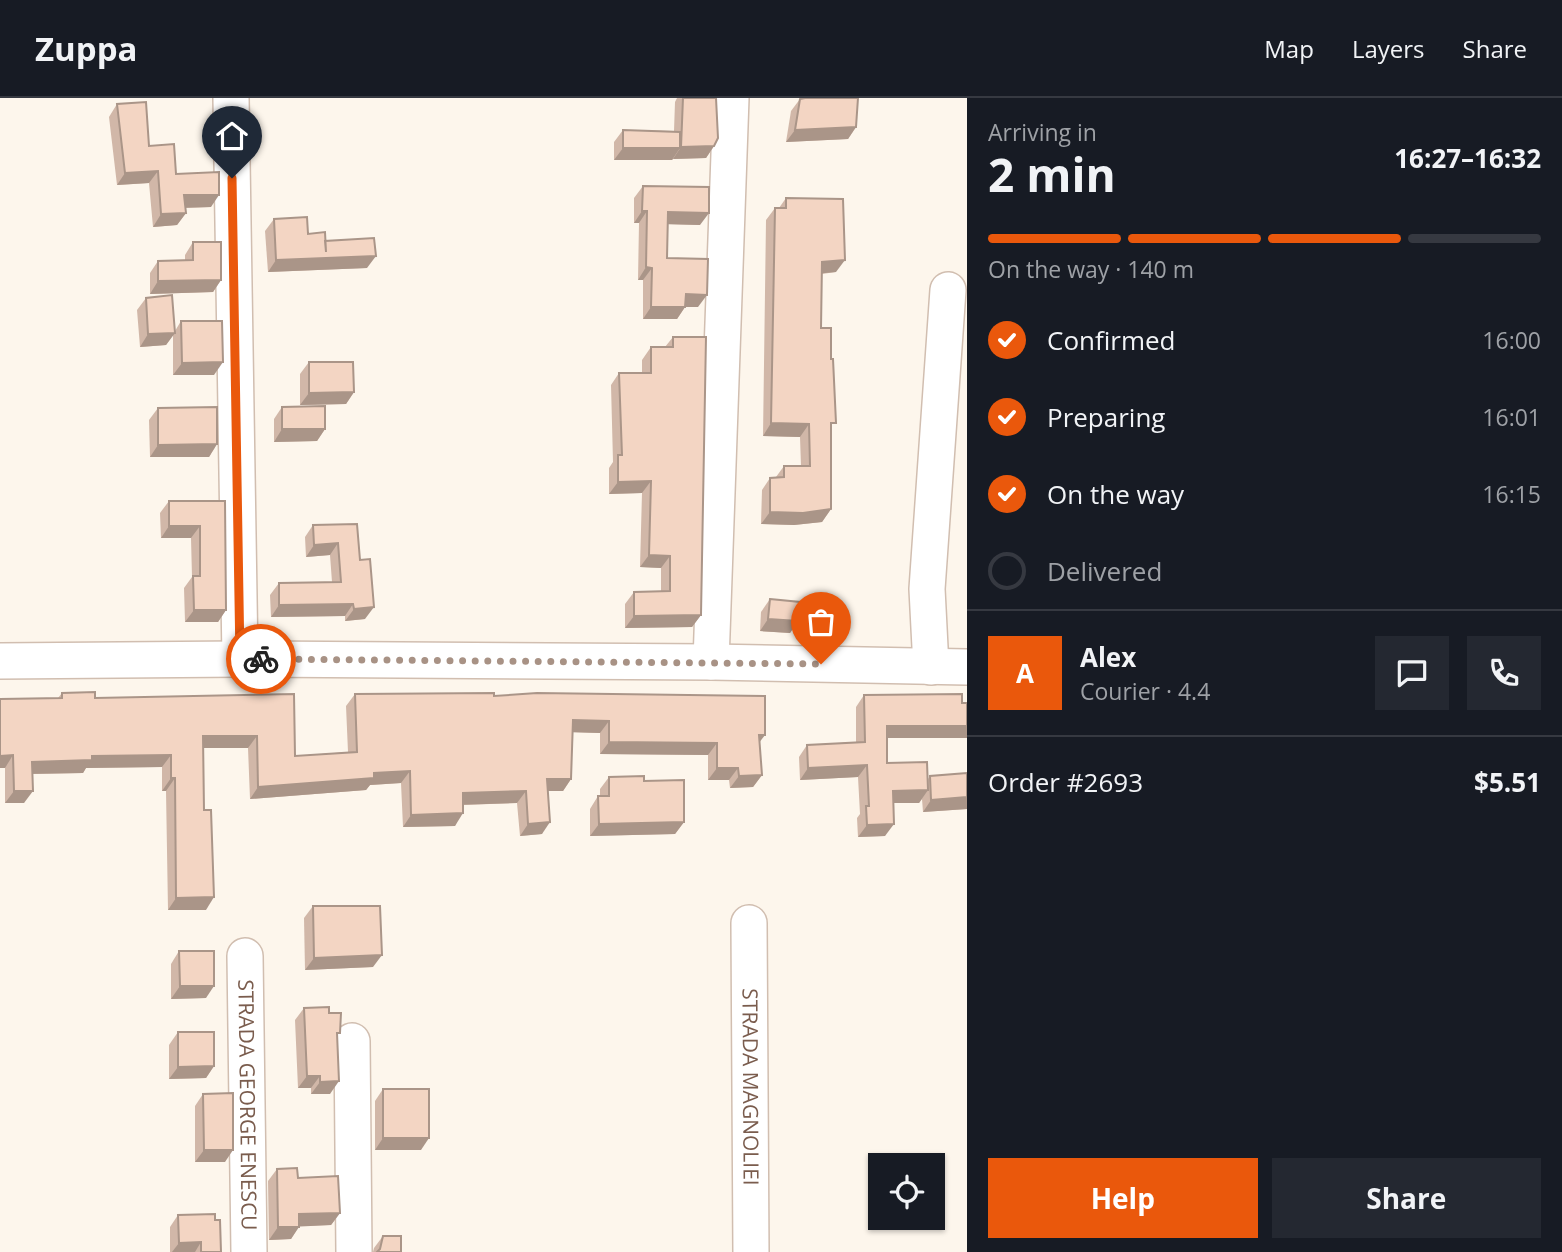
<!DOCTYPE html>
<html lang="en">
<head>
<meta charset="utf-8">
<style>
	body { margin:0; font-family:"Open Sans",sans-serif; background:#242831; color:#f1f3f6; height:100vh; display:flex; flex-direction:column; font-size:26px; white-space:nowrap }
	* { box-sizing:border-box; margin:0 }
	p { font-size:23px; color:#9ea1a6 }
	.icon { flex:none; width:38px; height:38px; fill:none; stroke:currentColor; stroke-width:2; stroke-linecap:round; stroke-linejoin:round }
	.map { position:relative; flex:1; overflow:hidden }
	.details { display:flex; flex-direction:column; background:#171b24; width:595px }
	.details>* { flex:none }
	.controls { position:absolute; left:868px; top:1055px; display:grid; gap:14px }
	.controls a { display:grid; place-items:center; width:77px; height:77px; border-radius:0px; background:#171b24; box-shadow:0 2px 5px #0004; font-size:35px }
	.pin { position:absolute; display:grid; place-items:center; width:60px; height:60px; color:#fff; margin:-72px -30px; border-radius:50% 50% 50% 0; rotate:-45deg; box-shadow:0 0 7px #0007 }
	.pin .icon { rotate:45deg }
	.courier { position:absolute; display:grid; place-items:center; width:70px; height:70px; margin:-35px; border:5px solid #ea580c; border-radius:50%; background:#fff; color:#222; box-shadow:0 2px 9px #0007 }
	.headline em { font-style:normal; font-weight:700 }
	.headline div { display:flex; flex-direction:column-reverse }
	.headline { display:flex; align-items:center; justify-content:space-between; height:119px; padding:0 21px }
	h1 { font-size:46px; font-weight:700; line-height:52px }
	.bar { display:grid; grid-template-columns:repeat(4,1fr); gap:10px 7px; align-content:center; height:84px; padding:0 21px }
	.bar i { height:9px; border-radius:5px; background:#363941 }
	.bar .current { background:#ea580c }
	.bar p { grid-column:span 4 }
	.line { display:flex; align-items:center; gap:18px; padding:0 21px; border-top:2px solid #363941 }
	.line div { flex:1 }
	.round { display:grid; place-items:center; flex:none; width:74px; height:74px; border-radius:0px; background:#242831 }
	ol { padding:0 21px; list-style:none }
	li { display:flex; align-items:center; gap:21px; height:77px }
	li p { margin-inline-start:auto }
	li .icon { padding:7px; border-radius:50%; background:#ea580c; color:#fff; stroke-width:4 }
	li:last-child { color:#9ea1a6 }
	li i { width:38px; height:38px; border:4px solid #363941; border-radius:50% }
	.action { display:flex; gap:14px; margin-top:auto; padding:14px 21px }
	.action a { flex:1; height:80px; border-radius:0px; background:#ea580c; color:#fff; font-size:28px; font-weight:700; line-height:80px; text-align:center }
	.action a+a { background:#242831; color:#f1f3f6 }
	header { display:flex; align-items:center; gap:42px; box-sizing:border-box; height:98px; padding:0 35px; background:#171b24; border-bottom:2px solid #363941 }
	header strong { font-size:33px }
	nav { display:flex; gap:38px; margin-inline-start:auto; font-size:24px }
	main { display:flex; flex:1; min-height:0 }
	.map>svg:first-child { display:block }
</style>
</head>
<body>
<header>
<strong>Zuppa</strong>
<nav><a>Map</a><a>Layers</a><a>Share</a></nav>
</header>
<main>
<div class="map">
<svg width="967" height="1154" viewBox="0 0 967 1154">
	<rect width="100%" height="100%" fill="#fdf6ec"/>
	<g fill="none" stroke-linecap="round" stroke-linejoin="round">
		<!-- minor casing -->
		<g stroke="#d1beb0" stroke-width="38">
			<g id="minor">
				<polyline points="231,0 240,561"/>
				<polyline points="0,563 240,561 711,564 967,569"/>
				<polyline points="711,564 731,0"/>
				<polyline points="931,569 927,491 948,192"/>
				<path id="s1" d="M749,825L751,1154"/>
				<path id="s2" d="M245,858L249,1154"/>
				<polyline points="352,943 354,1154"/>
			</g>
		</g>
		<!-- minor -->
		<use href="#minor" stroke="#fff" stroke-width="35"/>
	</g>
	<!-- wall -->
	<g fill="#d1b7a8">
		<polygon points="677,0 716,0 714,48 706,60 673,61 672,62 614,62 614,44 623,32 674,33 675,4"/>
		<polygon points="800,1 856,29 848,41 786,44 791,13"/>
		<polygon points="117,6 149,48 211,109 185,110 186,115 177,127 153,129 149,85 117,87 109,19"/>
		<polygon points="643,88 700,127 668,126 667,160 698,209 685,209 677,221 643,221 643,182 638,182 639,125 634,125 634,100"/>
		<polygon points="786,100 836,174 822,176 821,230 831,332 831,411 822,424 794,427 761,426 762,392 770,380 776,379 784,368 801,368 800,339 763,338 766,122 775,110 779,110"/>
		<polygon points="274,121 325,143 367,170 268,174 265,133"/>
		<polygon points="193,144 221,182 213,194 150,196 150,175 158,163 185,163 185,157"/>
		<polygon points="146,200 175,233 181,223 214,277 173,277 173,237 166,247 140,249 137,212"/>
		<polygon points="673,239 701,517 692,529 625,530 625,506 634,494 661,493 661,470 640,469 642,395 609,396 609,370 613,364 611,287 619,275 642,275 642,262 651,249 665,249"/>
		<polygon points="309,264 354,294 346,306 300,307 300,276"/>
		<polygon points="282,309 325,331 317,343 274,344 274,321"/>
		<polygon points="158,310 217,346 209,359 150,359 149,322"/>
		<polygon points="169,403 225,403 226,512 218,524 185,524 184,490 192,479 191,440 161,440 160,415"/>
		<polygon points="357,426 365,521 345,523 345,518 271,519 270,497 279,485 332,484 330,457 306,459 305,439 313,427"/>
		<polygon points="770,501 798,523 790,535 760,533 761,514"/>
		<polygon points="62,595 95,600 294,596 295,658 348,654 346,608 355,596 494,598 759,645 762,677 753,689 730,690 729,682 708,682 708,657 600,656 600,635 572,634 571,681 563,693 548,693 542,736 520,738 517,705 463,707 455,728 403,729 401,685 370,687 366,692 250,701 248,650 203,650 206,812 168,812 166,693 162,693 162,669 86,670 83,675 32,676 24,705 5,705 5,670 0,670 0,601 58,600"/>
		<polygon points="864,597 962,605 967,640 887,640 887,665 928,681 930,678 967,675 967,711 923,714 922,701 919,705 893,705 885,738 858,739 857,720 860,716 858,679 800,682 799,659 807,647 856,644 856,609"/>
		<polygon points="609,679 644,683 684,724 675,736 590,738 590,711 598,698 600,698 600,691"/>
		<polygon points="313,808 373,869 305,872 304,820"/>
		<polygon points="179,853 206,900 171,901 171,866"/>
		<polygon points="304,910 329,915 337,939 330,996 311,996 311,990 298,990 295,922"/>
		<polygon points="178,934 214,968 206,980 169,981 169,947"/>
		<polygon points="383,991 421,1052 375,1052 375,1003"/>
		<polygon points="203,996 225,1064 195,1064 195,1008"/>
		<polygon points="277,1071 298,1080 340,1115 331,1127 299,1128 291,1141 269,1142 268,1083"/>
		<polygon points="178,1117 215,1122 221,1154 170,1154 170,1129"/>
		<polygon points="383,1138 401,1154 373,1154 374,1150"/>
	</g>
	<!-- shaded-wall -->
	<g fill="#aa9588">
		<polygon points="856,29 848,41 786,44 795,32"/>
		<polygon points="714,48 706,60 673,61 681,49"/>
		<polygon points="623,50 680,50 672,62 614,62"/>
		<polygon points="158,73 149,85 117,87 125,75"/>
		<polygon points="184,97 219,97 211,109 176,110"/>
		<polygon points="642,113 647,113 639,125 634,125"/>
		<polygon points="668,114 709,115 700,127 660,126"/>
		<polygon points="186,115 177,127 153,129 161,116"/>
		<polygon points="376,158 367,170 268,174 276,162"/>
		<polygon points="845,162 836,174 814,176 822,164"/>
		<polygon points="646,169 652,170 643,182 638,182"/>
		<polygon points="221,182 213,194 150,196 158,183"/>
		<polygon points="686,196 707,197 698,209 677,209"/>
		<polygon points="651,209 685,209 677,221 643,221"/>
		<polygon points="175,235 166,247 140,249 148,236"/>
		<polygon points="223,264 214,277 173,277 182,265"/>
		<polygon points="354,294 346,306 300,307 309,295"/>
		<polygon points="771,325 809,326 800,339 763,338"/>
		<polygon points="282,331 325,331 317,343 274,344"/>
		<polygon points="217,346 209,359 150,359 158,347"/>
		<polygon points="651,383 642,395 609,396 618,384"/>
		<polygon points="831,411 822,424 794,427 761,426 770,414"/>
		<polygon points="169,428 200,428 191,440 161,440"/>
		<polygon points="338,445 330,457 306,459 314,447"/>
		<polygon points="649,457 670,458 661,470 640,469"/>
		<polygon points="353,506 345,518 271,519 279,507"/>
		<polygon points="374,509 365,521 345,523 354,511"/>
		<polygon points="194,512 226,512 218,524 185,524"/>
		<polygon points="701,517 692,529 625,530 634,518"/>
		<polygon points="768,521 798,523 790,535 760,533"/>
		<polygon points="573,622 609,623 600,635 564,634"/>
		<polygon points="887,628 967,628 967,640 878,640"/>
		<polygon points="759,637 765,637 756,649"/>
		<polygon points="203,638 257,638 248,650 194,650"/>
		<polygon points="609,644 717,645 708,657 600,656"/>
		<polygon points="13,657 5,670 0,670 0,658"/>
		<polygon points="171,657 162,669 86,670 83,675 24,676 32,664 92,658"/>
		<polygon points="867,667 858,679 800,682 808,670"/>
		<polygon points="717,670 738,670 729,682 708,682"/>
		<polygon points="410,673 401,685 370,687 366,692 250,701 258,689 374,675"/>
		<polygon points="762,677 753,689 730,690 739,678"/>
		<polygon points="171,680 175,680 166,693 162,693"/>
		<polygon points="547,681 571,681 563,693 538,693"/>
		<polygon points="928,692 919,705 884,705 893,693"/>
		<polygon points="14,693 33,693 24,705 5,705"/>
		<polygon points="526,693 517,705 454,707 463,695"/>
		<polygon points="967,699 967,711 923,714 931,702"/>
		<polygon points="463,715 455,728 403,729 411,717"/>
		<polygon points="550,724 542,736 520,738 528,726"/>
		<polygon points="684,724 675,736 590,738 599,726"/>
		<polygon points="894,726 885,738 858,739 867,727"/>
		<polygon points="214,799 206,812 168,812 176,800"/>
		<polygon points="382,857 373,869 305,872 314,860"/>
		<polygon points="180,888 214,888 206,900 171,901"/>
		<polygon points="214,968 206,980 169,981 178,969"/>
		<polygon points="307,978 320,978 311,990 298,990"/>
		<polygon points="339,983 330,996 311,996 320,984"/>
		<polygon points="383,1040 429,1040 421,1052 375,1052"/>
		<polygon points="204,1052 233,1052 225,1064 195,1064"/>
		<polygon points="340,1115 331,1127 290,1129 299,1116"/>
		<polygon points="278,1129 299,1129 291,1141 269,1142"/>
		<polygon points="201,1144 195,1154 172,1154 179,1145"/>
	</g>
	<!-- building -->
	<g fill="#f3d5c3" stroke="#aa9588" stroke-width="2">
		<polygon points="683,0 716,0 718,40 714,48 681,49"/>
		<polygon points="805,0 858,0 856,29 795,32 800,1"/>
		<polygon points="146,4 149,48 174,46 176,76 219,74 219,97 184,97 186,115 161,116 158,73 125,75 117,6"/>
		<polygon points="623,32 680,34 680,50 623,50"/>
		<polygon points="643,88 709,89 709,115 668,114 667,160 708,161 707,197 686,196 685,209 651,209 652,170 646,169 647,113 642,113"/>
		<polygon points="786,100 843,101 845,162 822,164 821,230 831,230 831,261 833,261 836,325 831,325 831,411 803,415 770,414 770,380 784,379 784,368 810,368 809,326 771,325 775,110 786,110"/>
		<polygon points="307,119 308,136 325,134 326,154 325,143 374,140 376,158 276,162 274,121"/>
		<polygon points="193,144 221,144 221,182 158,183 158,163 193,162"/>
		<polygon points="172,197 175,235 148,236 146,200"/>
		<polygon points="181,223 222,223 223,264 182,265"/>
		<polygon points="673,239 706,239 701,517 634,518 634,494 670,493 670,458 649,457 651,383 618,384 618,357 622,357 619,275 651,275 651,249 673,249"/>
		<polygon points="309,264 353,264 354,294 309,295"/>
		<polygon points="325,308 325,331 282,331 282,309"/>
		<polygon points="217,309 217,346 158,347 158,310"/>
		<polygon points="169,403 225,403 226,512 194,512 193,478 200,478 200,428 169,428"/>
		<polygon points="357,426 360,462 370,461 374,509 354,511 353,506 279,507 279,485 341,484 338,445 314,447 313,427"/>
		<polygon points="770,501 800,504 798,523 768,521"/>
		<polygon points="95,594 95,600 294,596 295,658 357,654 355,596 494,595 494,598 537,595 765,598 765,637 759,637 762,677 739,678 738,670 717,670 717,645 609,644 609,623 573,622 571,681 547,681 550,724 528,726 526,693 463,695 463,715 411,717 410,673 374,675 374,680 258,689 257,638 203,638 204,712 211,712 214,799 176,800 175,680 171,680 171,657 92,658 92,662 32,664 33,693 14,693 13,657 0,658 0,601 62,600 62,595"/>
		<polygon points="962,596 962,605 967,605 967,628 887,628 887,665 927,664 928,692 893,693 894,726 867,727 866,708 869,708 867,667 808,670 807,647 865,644 864,597"/>
		<polygon points="967,675 967,699 931,702 930,678"/>
		<polygon points="644,678 644,683 684,682 684,724 599,726 598,698 609,698 609,679"/>
		<polygon points="313,808 380,808 382,857 314,860"/>
		<polygon points="179,853 214,853 214,888 180,888"/>
		<polygon points="329,909 329,915 341,915 340,935 337,935 339,983 320,984 320,978 307,978 304,910"/>
		<polygon points="178,934 214,934 214,968 178,969"/>
		<rect x="383" y="991" width="46" height="49"/>
		<polygon points="233,995 233,1052 204,1052 203,996"/>
		<polygon points="297,1070 298,1080 338,1078 340,1115 299,1116 299,1129 278,1129 277,1071"/>
		<polygon points="215,1116 215,1122 220,1122 221,1154 201,1154 201,1144 179,1145 178,1117"/>
		<polygon points="383,1138 401,1138 401,1154 377,1154 380,1151"/>
	</g>
	<g fill="none" stroke-linecap="round" stroke-linejoin="round">
		<!-- done -->
		<polyline stroke="#a89285" stroke-width="7" stroke-dasharray="0 12.6" points="261,561 821,566"/>
		<!-- route -->
		<polyline stroke="#ea580c" stroke-width="9" points="232,80 240,561 261,561"/>
	</g>
	<g text-anchor="middle" stroke-width="6" stroke-linejoin="round" paint-order="stroke">
		<!-- street labels -->
		<g font-size="21" fill="#7a5c4d" stroke="#fffaf3">
			<text dy="7" stroke="none"><textPath href="#s1" startOffset="164">STRADA MAGNOLIEI</textPath></text>
			<text dy="7" stroke="none"><textPath href="#s2" startOffset="149">STRADA GEORGE ENESCU</textPath></text>
		</g>
	</g>
</svg>
<div class="controls">
<a><svg class="icon" aria-label="locate" viewBox="0 0 24 24"><circle cx="12" cy="12" r="6"/><path d="M12 2v4M12 18v4M2 12h4M18 12h4"/></svg></a>
</div>
<div class="pin" style="left:821px;top:566px;background:#ea580c"><svg class="icon" aria-label="bag" viewBox="0 0 24 24"><path d="M5 8h14l-1 12H6zM9 8a3 3 0 0 1 6 0"/></svg></div>
<div class="pin" style="left:232px;top:80px;background:#1f2937"><svg class="icon" aria-label="home" viewBox="0 0 24 24"><path d="M3 11l9-7 9 7M6 9v11h12V9"/></svg></div>
<div class="courier" style="left:261px;top:561px"><svg class="icon" aria-label="bike" viewBox="0 0 24 24"><circle cx="6" cy="16" r="4"/><circle cx="18" cy="16" r="4"/><path d="M6 16l4-8h5l3 8M10 8l3 8H6M13 5h3"/></svg></div>
</div>
<section class="details">
<div class="headline"><div><h1>2 min</h1><p>Arriving in</p></div><em>16:27–16:32</em></div>
<div class="bar"><i class="current"></i><i class="current"></i><i class="current"></i><i></i><p>On the way · 140 m</p></div>
<ol>
<li><svg class="icon" aria-label="check" viewBox="0 0 24 24"><path d="M5 12l5 5 9-10"/></svg>Confirmed<p>16:00</p></li>
<li><svg class="icon" aria-label="check" viewBox="0 0 24 24"><path d="M5 12l5 5 9-10"/></svg>Preparing<p>16:01</p></li>
<li><svg class="icon" aria-label="check" viewBox="0 0 24 24"><path d="M5 12l5 5 9-10"/></svg>On the way<p>16:15</p></li>
<li><i></i>Delivered</li>
</ol>
<div class="line" style="height:126px"><b class="round" style="background:#ea580c;color:#fff">A</b><div><b>Alex</b><p>Courier · 4.4</p></div><a class="round"><svg class="icon" aria-label="chat" viewBox="0 0 24 24"><path d="M4 5h16v11H9l-5 4z"/></svg></a><a class="round"><svg class="icon" aria-label="phone" viewBox="0 0 24 24"><path d="M5 4h4l2 5-3 2q2 4 5 5l2-3 5 2v4C11 20 4 13 5 4z"/></svg></a></div>
<div class="line" style="height:91px"><div>Order #2693</div><b>$5.51</b></div>
<div class="action"><a>Help</a><a>Share</a></div>
</section>
</main>
</body>
</html>
